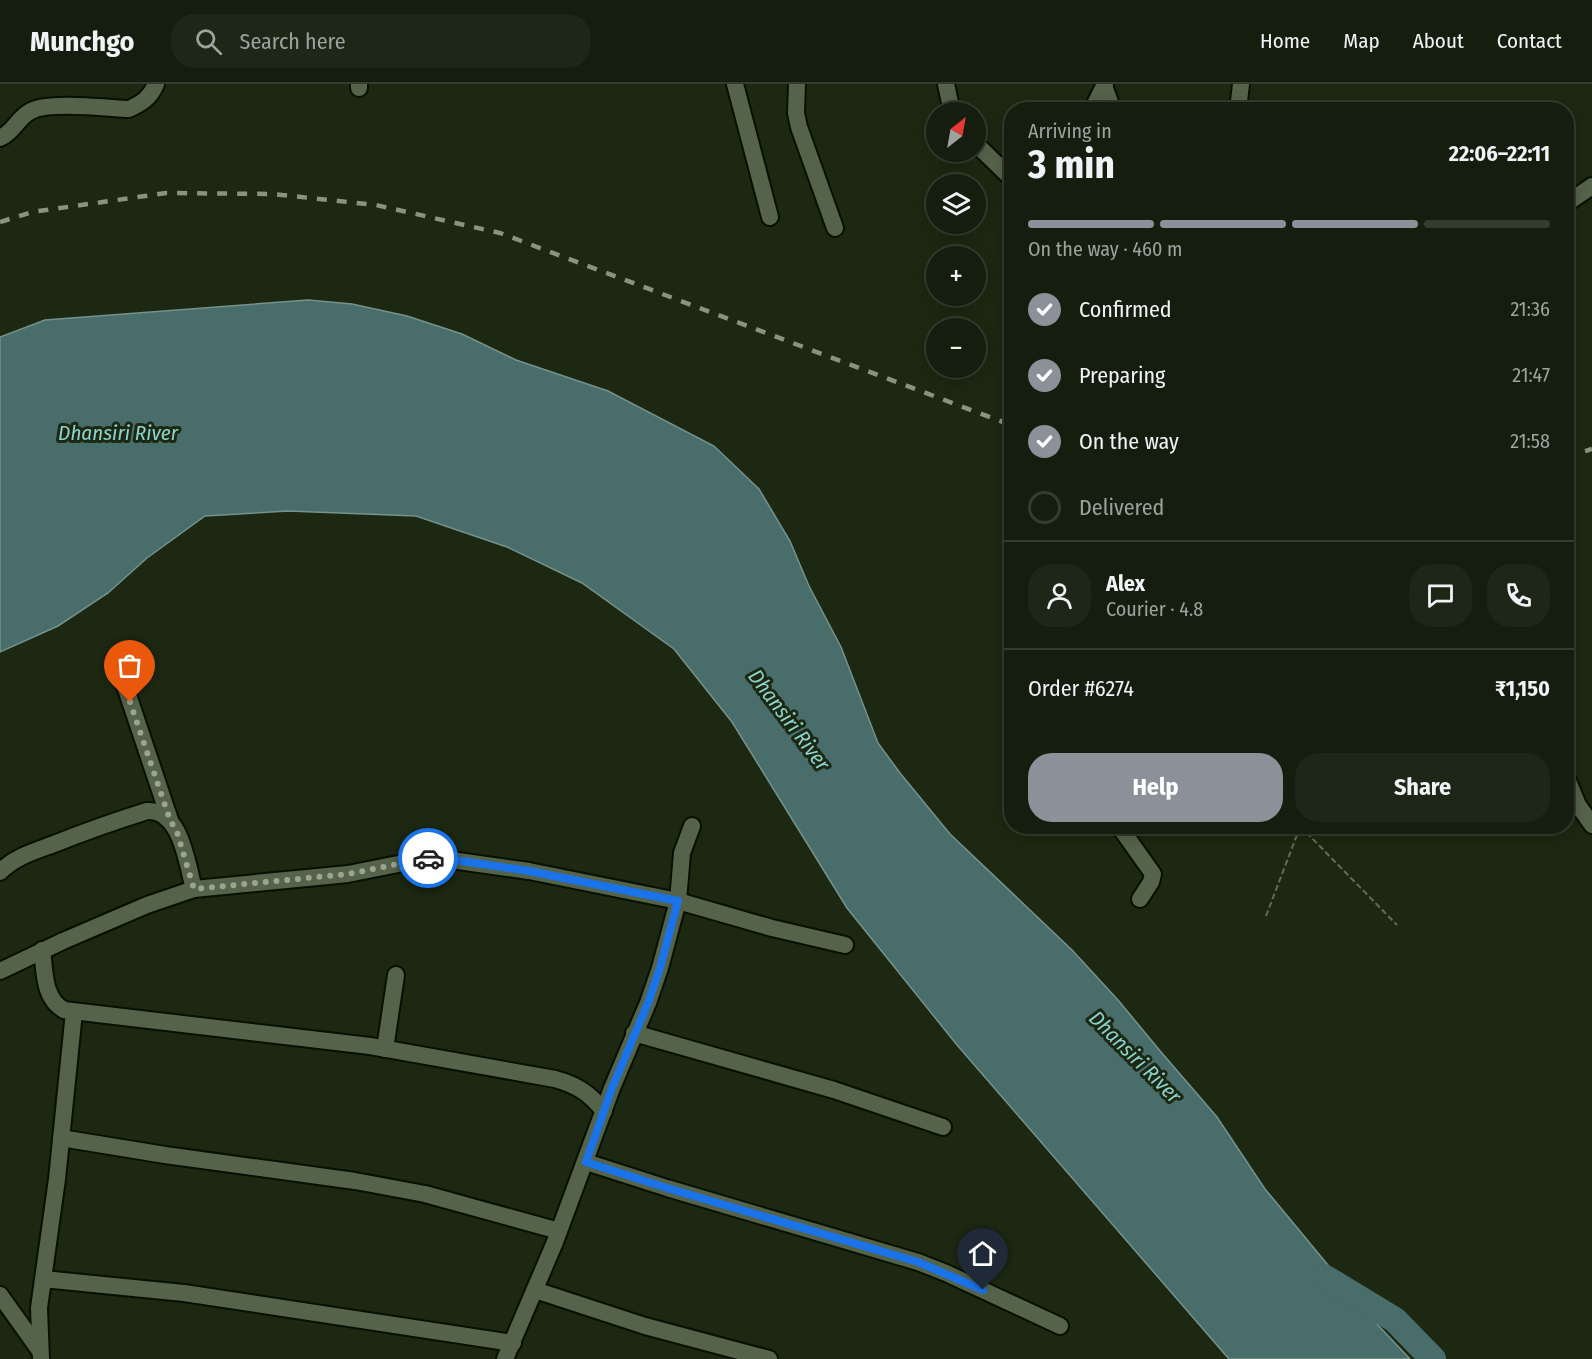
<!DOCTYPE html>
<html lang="en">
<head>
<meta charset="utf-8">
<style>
	body { margin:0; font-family:"Fira Sans Condensed",sans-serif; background:#1e2717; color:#f1f3f6; height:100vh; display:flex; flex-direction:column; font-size:22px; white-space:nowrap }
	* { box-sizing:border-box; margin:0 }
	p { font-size:20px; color:#9da29e }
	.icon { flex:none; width:33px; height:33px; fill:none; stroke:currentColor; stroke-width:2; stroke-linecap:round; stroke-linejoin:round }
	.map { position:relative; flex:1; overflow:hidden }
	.panel { position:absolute; left:1004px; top:18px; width:570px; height:732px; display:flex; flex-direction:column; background:#151e0e; border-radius:24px; box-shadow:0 3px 15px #0003,0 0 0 2px #343c2e }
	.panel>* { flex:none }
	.needle { width:39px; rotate:31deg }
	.controls { position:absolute; left:926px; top:18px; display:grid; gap:12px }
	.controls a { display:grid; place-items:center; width:60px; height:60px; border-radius:50%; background:#151e0e; box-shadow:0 3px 15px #0003,0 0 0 2px #343c2e; font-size:30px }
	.pin { position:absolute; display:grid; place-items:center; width:51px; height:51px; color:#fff; margin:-62px -26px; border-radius:50% 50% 50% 0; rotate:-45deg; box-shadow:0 0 6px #0007 }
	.pin .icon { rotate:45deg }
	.courier { position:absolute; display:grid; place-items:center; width:60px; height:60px; margin:-30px; border:4px solid #1a73e8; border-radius:50%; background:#fff; color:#222; box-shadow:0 2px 8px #0007 }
	.summary em { font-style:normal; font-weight:700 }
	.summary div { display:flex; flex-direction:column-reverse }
	.summary { display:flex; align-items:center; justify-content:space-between; height:102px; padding:0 24px }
	h1 { font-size:39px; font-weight:700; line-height:45px }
	.bar { display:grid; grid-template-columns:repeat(4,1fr); gap:9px 6px; align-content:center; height:72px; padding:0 24px }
	.bar i { height:8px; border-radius:4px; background:#343c2e }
	.bar .selected { background:#8c9099 }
	.bar p { grid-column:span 4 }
	.line { display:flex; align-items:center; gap:15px; padding:0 24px; border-top:2px solid #343c2e }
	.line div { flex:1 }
	.round { display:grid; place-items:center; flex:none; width:63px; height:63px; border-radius:24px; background:#1e2717 }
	ol { padding:0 24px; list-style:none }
	li { display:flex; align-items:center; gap:18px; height:66px }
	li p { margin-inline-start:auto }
	li .icon { padding:6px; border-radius:50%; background:#8c9099; color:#fff; stroke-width:4 }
	li:last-child { color:#9da29e }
	li i { width:33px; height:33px; border:3px solid #343c2e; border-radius:50% }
	.button { display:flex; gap:12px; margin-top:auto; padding:12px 24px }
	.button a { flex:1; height:69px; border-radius:24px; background:#8c9099; color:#fff; font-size:24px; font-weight:700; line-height:69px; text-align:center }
	.button a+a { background:#1e2717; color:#f1f3f6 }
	header { display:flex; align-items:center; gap:36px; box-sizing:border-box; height:84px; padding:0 30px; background:#151e0e; border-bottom:2px solid #343c2e }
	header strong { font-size:28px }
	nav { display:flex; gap:33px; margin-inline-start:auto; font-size:21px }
	.search { width:420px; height:54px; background:#1e2717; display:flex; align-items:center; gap:15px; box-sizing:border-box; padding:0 21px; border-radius:24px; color:#9da29e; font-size:22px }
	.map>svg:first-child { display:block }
</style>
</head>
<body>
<header>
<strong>Munchgo</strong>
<div class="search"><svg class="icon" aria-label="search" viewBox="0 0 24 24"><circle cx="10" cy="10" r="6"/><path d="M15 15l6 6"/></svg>Search here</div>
<nav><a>Home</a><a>Map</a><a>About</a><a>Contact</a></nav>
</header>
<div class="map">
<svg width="1592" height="1275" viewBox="0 0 1592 1275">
	<rect width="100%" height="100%" fill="#1c2812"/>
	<!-- water -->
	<polygon fill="#486d6b" stroke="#75928c" stroke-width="1.5" points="308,216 352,220 407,232 462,250 516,276 608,307 714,362 759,405 790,457 809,502 841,563 878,659 900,689 950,750 1072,866 1118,916 1161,968 1217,1033 1265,1105 1376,1239 1410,1275 1229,1275 957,961 847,824 732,638 674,565 582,499 507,463 416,432 288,427 205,432 147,474 108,509 58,542 0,568 0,253 45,236"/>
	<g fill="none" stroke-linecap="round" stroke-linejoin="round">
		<!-- river -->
		<polyline stroke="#486d6b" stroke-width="26" points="1324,1193 1395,1236 1433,1275"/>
		<!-- minor casing -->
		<g stroke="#071001" stroke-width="20">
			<g id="minor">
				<polyline points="735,0 770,133"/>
				<polyline points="797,0 796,29 799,43 835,144"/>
				<polyline points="946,0 952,28"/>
				<polyline points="1104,2 1113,26"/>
				<polyline points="359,4 359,0"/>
				<polyline points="1092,26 1105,0"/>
				<polyline points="1238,26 1241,0"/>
				<path d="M0,54C14,48 18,33 31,27C48,17 107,24 129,25C142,19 150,14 156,0"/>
				<polyline points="975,59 1011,94"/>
				<polyline points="1566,120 1592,102"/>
				<polyline points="125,602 170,736"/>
				<polyline points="1566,692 1578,721 1592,741"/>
				<polyline points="1119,742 1153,790 1151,798 1140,815"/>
				<path d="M0,788C14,773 35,767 54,760C84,748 115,737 147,727C181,725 187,780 194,805"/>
				<path d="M42,866C45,888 43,914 64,926L370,962L555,995C577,1001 589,1009 604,1027"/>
				<polyline points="0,887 63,857 147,821 194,805 348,790 423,775 437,774 529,787 678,817 772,844 845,861"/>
				<polyline points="634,949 834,1006 943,1043"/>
				<polyline points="385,965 396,891"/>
				<polyline points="61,1054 165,1071 355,1097 425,1110 559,1147"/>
				<polyline points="586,1078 667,1104 918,1178 946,1189 1060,1242"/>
				<polyline points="43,1195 184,1209 513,1259"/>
				<polyline points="535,1206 645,1242 769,1275"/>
				<polyline points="0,1211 40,1267"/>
				<polyline points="41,1275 39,1224 57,1095 74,928"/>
				<polyline points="505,1275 555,1158 612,1004 648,919 660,884 678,817 682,769 692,742"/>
			</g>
		</g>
		<!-- path -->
		<g stroke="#616c58" stroke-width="2" stroke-dasharray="6 3" stroke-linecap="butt">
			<polyline points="1300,742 1397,841"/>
			<polyline points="1266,832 1300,743"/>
		</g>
		<!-- minor -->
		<use href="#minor" stroke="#55634a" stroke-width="16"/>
		<!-- rail -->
		<g stroke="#899381" stroke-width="4.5" stroke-dasharray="10 10" stroke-linecap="butt">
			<polyline points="0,138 32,128 166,109 273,110 376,121 500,149 1011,341"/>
			<polyline points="1566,373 1592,365"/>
		</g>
	</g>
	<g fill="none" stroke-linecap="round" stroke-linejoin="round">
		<!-- done -->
		<polyline stroke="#9ba493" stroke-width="6" stroke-dasharray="0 10.8" points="130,618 170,736 177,748 194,805 348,790 428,774"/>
		<!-- route -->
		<polyline stroke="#1a73e8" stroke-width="8" points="428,774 455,776 529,787 678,817 660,884 648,919 612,1004 586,1078 667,1104 918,1178 983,1206"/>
	</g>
	<g text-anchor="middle" stroke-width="6" stroke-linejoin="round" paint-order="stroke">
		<!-- water labels -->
		<g font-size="21" font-style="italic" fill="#8bd3cf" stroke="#1c2812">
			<text x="118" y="356">Dhansiri River</text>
			<text transform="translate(789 636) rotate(53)" y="7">Dhansiri River</text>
			<text transform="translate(1135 973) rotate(45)" y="7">Dhansiri River</text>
		</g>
	</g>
</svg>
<div class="controls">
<a><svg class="needle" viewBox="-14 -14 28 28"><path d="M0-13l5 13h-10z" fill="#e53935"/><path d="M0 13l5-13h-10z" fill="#9da29e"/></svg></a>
<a><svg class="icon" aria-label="layers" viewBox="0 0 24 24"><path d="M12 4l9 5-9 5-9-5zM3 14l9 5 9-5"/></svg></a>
<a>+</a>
<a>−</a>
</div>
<div class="pin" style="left:130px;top:618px;background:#ea580c"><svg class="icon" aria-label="bag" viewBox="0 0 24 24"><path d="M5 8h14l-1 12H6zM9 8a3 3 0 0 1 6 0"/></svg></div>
<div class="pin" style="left:983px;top:1206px;background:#1f2937"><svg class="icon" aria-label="home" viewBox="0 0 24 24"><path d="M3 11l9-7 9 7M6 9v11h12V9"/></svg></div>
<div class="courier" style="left:428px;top:774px"><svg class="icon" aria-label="car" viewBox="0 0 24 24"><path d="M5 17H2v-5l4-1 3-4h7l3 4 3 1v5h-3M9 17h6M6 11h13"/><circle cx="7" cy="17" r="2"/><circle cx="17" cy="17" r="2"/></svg></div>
<section class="panel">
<div class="summary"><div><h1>3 min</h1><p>Arriving in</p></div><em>22:06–22:11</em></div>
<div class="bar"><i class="selected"></i><i class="selected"></i><i class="selected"></i><i></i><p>On the way · 460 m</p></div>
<ol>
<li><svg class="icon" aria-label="check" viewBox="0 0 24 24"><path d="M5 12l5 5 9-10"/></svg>Confirmed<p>21:36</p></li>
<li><svg class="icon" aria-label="check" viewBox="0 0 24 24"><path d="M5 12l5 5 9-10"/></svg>Preparing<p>21:47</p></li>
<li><svg class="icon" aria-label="check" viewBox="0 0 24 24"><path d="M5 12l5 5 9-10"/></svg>On the way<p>21:58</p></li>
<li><i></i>Delivered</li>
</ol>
<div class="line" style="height:108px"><a class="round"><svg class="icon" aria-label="person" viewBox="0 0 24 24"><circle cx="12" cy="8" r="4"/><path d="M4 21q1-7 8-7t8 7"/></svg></a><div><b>Alex</b><p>Courier · 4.8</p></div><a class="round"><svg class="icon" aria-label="chat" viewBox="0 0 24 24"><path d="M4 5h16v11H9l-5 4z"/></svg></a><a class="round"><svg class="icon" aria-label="phone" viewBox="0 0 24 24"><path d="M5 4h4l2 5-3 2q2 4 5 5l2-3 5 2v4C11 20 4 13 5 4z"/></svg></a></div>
<div class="line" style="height:78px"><div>Order #6274</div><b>₹1,150</b></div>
<div class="button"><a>Help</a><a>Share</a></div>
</section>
</div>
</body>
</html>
